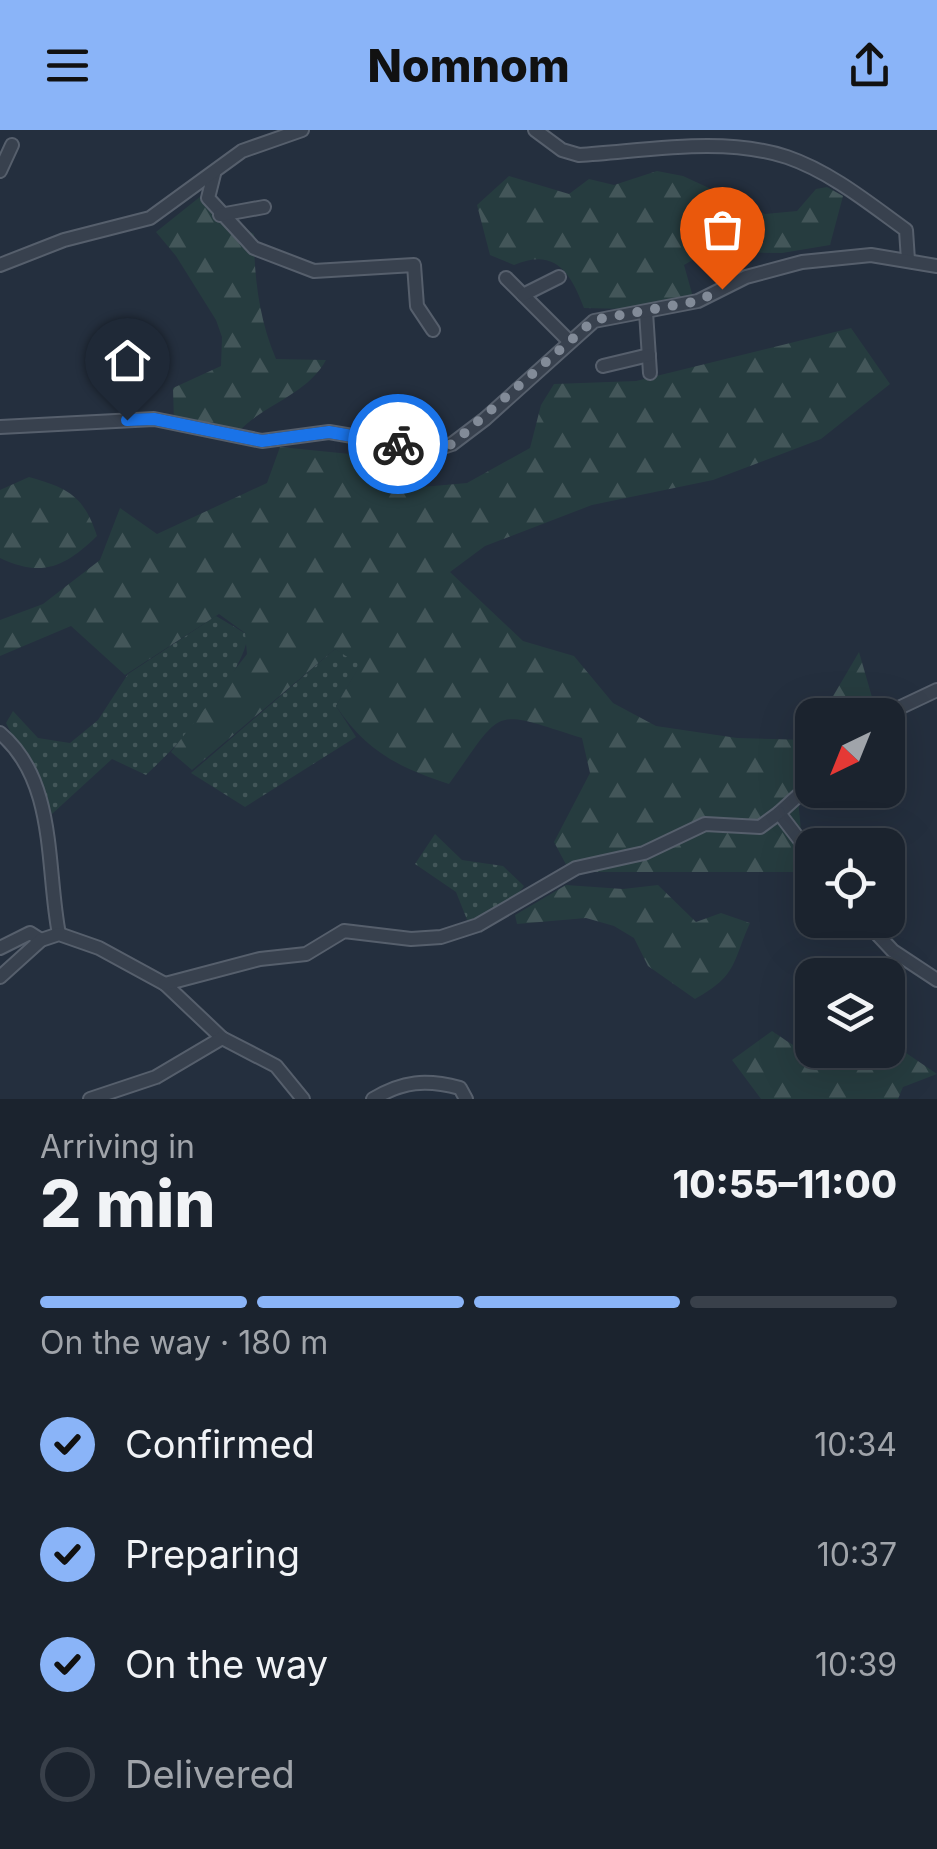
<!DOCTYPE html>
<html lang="en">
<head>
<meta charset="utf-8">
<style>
	body { margin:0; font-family:Inter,sans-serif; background:#242b36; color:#f1f3f6; height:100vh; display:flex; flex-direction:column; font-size:38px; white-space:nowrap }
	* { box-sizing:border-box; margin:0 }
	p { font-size:32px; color:#a0a4aa }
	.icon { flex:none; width:55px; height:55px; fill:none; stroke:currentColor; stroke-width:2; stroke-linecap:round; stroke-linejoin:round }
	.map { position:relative; height:969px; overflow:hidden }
	.drawer { display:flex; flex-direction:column; background:#1b232e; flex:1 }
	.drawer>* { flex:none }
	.needle { width:65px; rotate:223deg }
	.controls { position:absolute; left:795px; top:568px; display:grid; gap:20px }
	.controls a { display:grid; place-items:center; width:110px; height:110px; border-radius:20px; background:#1b232e; box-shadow:0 10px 40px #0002,0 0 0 2px #39404a; font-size:50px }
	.pin { position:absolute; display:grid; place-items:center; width:85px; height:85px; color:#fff; margin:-102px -42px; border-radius:50% 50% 50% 0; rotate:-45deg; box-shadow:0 0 10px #0007 }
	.pin .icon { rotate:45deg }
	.courier { position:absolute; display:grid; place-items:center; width:100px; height:100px; margin:-50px; border:8px solid #1a73e8; border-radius:50%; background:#fff; color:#222; box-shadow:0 2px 12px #0007 }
	.summary em { font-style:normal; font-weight:800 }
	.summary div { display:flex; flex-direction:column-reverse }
	.summary { display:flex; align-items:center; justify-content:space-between; height:170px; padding:0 40px }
	h1 { font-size:65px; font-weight:800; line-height:75px }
	.bar { display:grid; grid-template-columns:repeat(4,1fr); gap:15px 10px; align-content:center; height:120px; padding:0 40px }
	.bar i { height:12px; border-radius:8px; background:#39404a }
	.bar .current { background:#8ab4f8 }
	.bar p { grid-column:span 4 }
	ol { padding:0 40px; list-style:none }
	li { display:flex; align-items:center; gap:30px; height:110px }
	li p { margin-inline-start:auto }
	li .icon { padding:10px; border-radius:50%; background:#8ab4f8; color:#111; stroke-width:4 }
	li:last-child { color:#a0a4aa }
	li i { width:55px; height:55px; border:5px solid #39404a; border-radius:50% }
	header { display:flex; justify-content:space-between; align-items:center; height:130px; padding:0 40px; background:#8ab4f8; color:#111; font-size:45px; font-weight:800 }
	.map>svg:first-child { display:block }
</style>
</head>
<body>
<header><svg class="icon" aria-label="menu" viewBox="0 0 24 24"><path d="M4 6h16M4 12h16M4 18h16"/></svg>Nomnom<svg class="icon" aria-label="share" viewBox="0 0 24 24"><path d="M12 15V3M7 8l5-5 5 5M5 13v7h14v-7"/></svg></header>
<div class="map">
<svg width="937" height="969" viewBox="0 0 937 969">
	<defs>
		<pattern id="grass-dots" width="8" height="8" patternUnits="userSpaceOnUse" patternTransform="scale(2.5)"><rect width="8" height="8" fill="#263c3f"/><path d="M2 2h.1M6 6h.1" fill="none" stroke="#435659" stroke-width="1.8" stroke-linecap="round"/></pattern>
		<pattern id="forest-firs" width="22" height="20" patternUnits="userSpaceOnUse" patternTransform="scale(2.5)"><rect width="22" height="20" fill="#263c3f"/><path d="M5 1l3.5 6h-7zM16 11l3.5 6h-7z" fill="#435659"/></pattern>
	</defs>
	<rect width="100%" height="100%" fill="#242f3e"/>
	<!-- grass -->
	<g fill="url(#grass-dots)">
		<path d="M216,486L248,505C242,549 179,614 146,645L112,629L52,684L6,593L13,581L38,608L70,613L98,590L128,544Z"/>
		<polygon points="335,519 361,534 336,576 356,607 245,677 191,643"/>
		<polygon points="435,704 462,730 503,736 524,756 511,773 468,792 456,762 415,734"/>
	</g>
	<!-- forest -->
	<g fill="url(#forest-firs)">
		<path d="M657,41L683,46L765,84L797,81L816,59L827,57L843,66L830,115L782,123L706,122L684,135L693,167L625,179L584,178C571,143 555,117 514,135L490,125L477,75L509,46L569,64L589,49L614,55Z"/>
		<path d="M211,58L227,88L254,104C254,147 259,189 276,229L326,230C307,265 264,274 238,302L174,293L173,258L221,236L222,207L216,190L176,126L156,102Z"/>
		<path d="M851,198L890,254L821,309L713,350L592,375L485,416L450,442L523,511L574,526L613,573L656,596L737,608L807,610L812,601V652L798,669L805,742H570L554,712L590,643L582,608C490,579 505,576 449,654C399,638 365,620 336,576L360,535L335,519L192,640L171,622L247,524L245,503L219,484L125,545L71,496L0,526V490L43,474L100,430L120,378L157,404L267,353L280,317L400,329L422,357L467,353L530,318L541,275L554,254L636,251Z"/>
		<path d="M29,347C68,358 84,366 97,406C65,437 42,448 0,428V360Z"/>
		<polygon points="859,522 876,581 872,585 822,585"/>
		<path d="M566,755L623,759L658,755L696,792L721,783L750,793C732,833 738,845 695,869L648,836L634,808L614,796L586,788L517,794L515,785Z"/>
		<path d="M772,901C793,915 813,931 839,928C856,926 869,920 888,920L890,912L937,944L903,957L898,969H761L732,930Z"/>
	</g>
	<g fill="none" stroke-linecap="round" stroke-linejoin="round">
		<!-- minor casing -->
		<g stroke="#565f6c" stroke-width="16">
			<g id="minor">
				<path d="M535,0L562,20L579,25C645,21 723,6 787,27C831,42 870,74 906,100L908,130"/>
				<polyline points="0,41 12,15"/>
				<polyline points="214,44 208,68 254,118 314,141 414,135 417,176 433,200"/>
				<polyline points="220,85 264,77"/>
				<polyline points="0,135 64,110 150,88 242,21 302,0"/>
				<polyline points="506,148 568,210"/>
				<polyline points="523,165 559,147"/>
				<polyline points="646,182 650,243"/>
				<polyline points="603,236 649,225"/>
				<polyline points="0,297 154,289 262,311 329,302 434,320 452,314 485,289 594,191 698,171 746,147 802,132 871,125 937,136"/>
				<polyline points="884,585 937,560"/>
				<path d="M0,603C57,651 46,738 59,804"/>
				<polyline points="812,653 779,683 812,726"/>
				<polyline points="864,790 893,821 937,850"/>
				<polyline points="0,818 30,803 41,810"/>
				<polyline points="0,847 41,810 59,804 99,818 165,854 222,908 276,936 303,969"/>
				<polyline points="165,854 260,829 306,824 344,801 411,809 441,807 478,795 576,738 644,723 705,694 760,697 779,683"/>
				<polyline points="90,969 156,947 222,908"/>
				<path d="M373,969C403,951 426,949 460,958L466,969"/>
			</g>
		</g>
		<!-- minor -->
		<use href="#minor" stroke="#38414e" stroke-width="12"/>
	</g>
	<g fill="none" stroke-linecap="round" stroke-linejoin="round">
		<!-- done -->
		<polyline stroke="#828b98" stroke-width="10" stroke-dasharray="0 18" points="398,314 434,320 452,314 594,190 698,171 722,159"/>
		<!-- route -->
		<polyline stroke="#1a73e8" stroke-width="12" points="127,290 154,289 262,311 329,302 398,314"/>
	</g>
</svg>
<div class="controls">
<a><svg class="needle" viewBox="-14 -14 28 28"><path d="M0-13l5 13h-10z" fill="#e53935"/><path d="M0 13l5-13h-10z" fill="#a0a4aa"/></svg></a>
<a><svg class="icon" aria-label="locate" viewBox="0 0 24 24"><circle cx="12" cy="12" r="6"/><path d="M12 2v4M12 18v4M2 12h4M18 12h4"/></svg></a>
<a><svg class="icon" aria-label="layers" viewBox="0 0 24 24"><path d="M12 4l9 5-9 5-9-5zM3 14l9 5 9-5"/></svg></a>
</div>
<div class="pin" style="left:722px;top:159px;background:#ea580c"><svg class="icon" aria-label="bag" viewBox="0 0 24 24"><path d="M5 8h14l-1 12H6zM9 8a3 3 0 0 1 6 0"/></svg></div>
<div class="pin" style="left:127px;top:290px;background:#1f2937"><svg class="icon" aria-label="home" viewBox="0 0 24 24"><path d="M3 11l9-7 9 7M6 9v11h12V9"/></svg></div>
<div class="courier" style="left:398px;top:314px"><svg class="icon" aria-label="bike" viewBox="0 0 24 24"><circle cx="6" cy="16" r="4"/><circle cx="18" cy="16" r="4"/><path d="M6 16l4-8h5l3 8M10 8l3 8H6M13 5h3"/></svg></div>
</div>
<section class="drawer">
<div class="summary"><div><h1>2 min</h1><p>Arriving in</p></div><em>10:55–11:00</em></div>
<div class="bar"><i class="current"></i><i class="current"></i><i class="current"></i><i></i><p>On the way · 180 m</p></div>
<ol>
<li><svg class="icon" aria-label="check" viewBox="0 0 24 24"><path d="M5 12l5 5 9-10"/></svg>Confirmed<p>10:34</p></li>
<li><svg class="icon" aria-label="check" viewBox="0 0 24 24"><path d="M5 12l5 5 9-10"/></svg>Preparing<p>10:37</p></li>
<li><svg class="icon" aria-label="check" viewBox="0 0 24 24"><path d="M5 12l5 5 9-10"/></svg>On the way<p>10:39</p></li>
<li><i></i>Delivered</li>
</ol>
</section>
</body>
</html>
